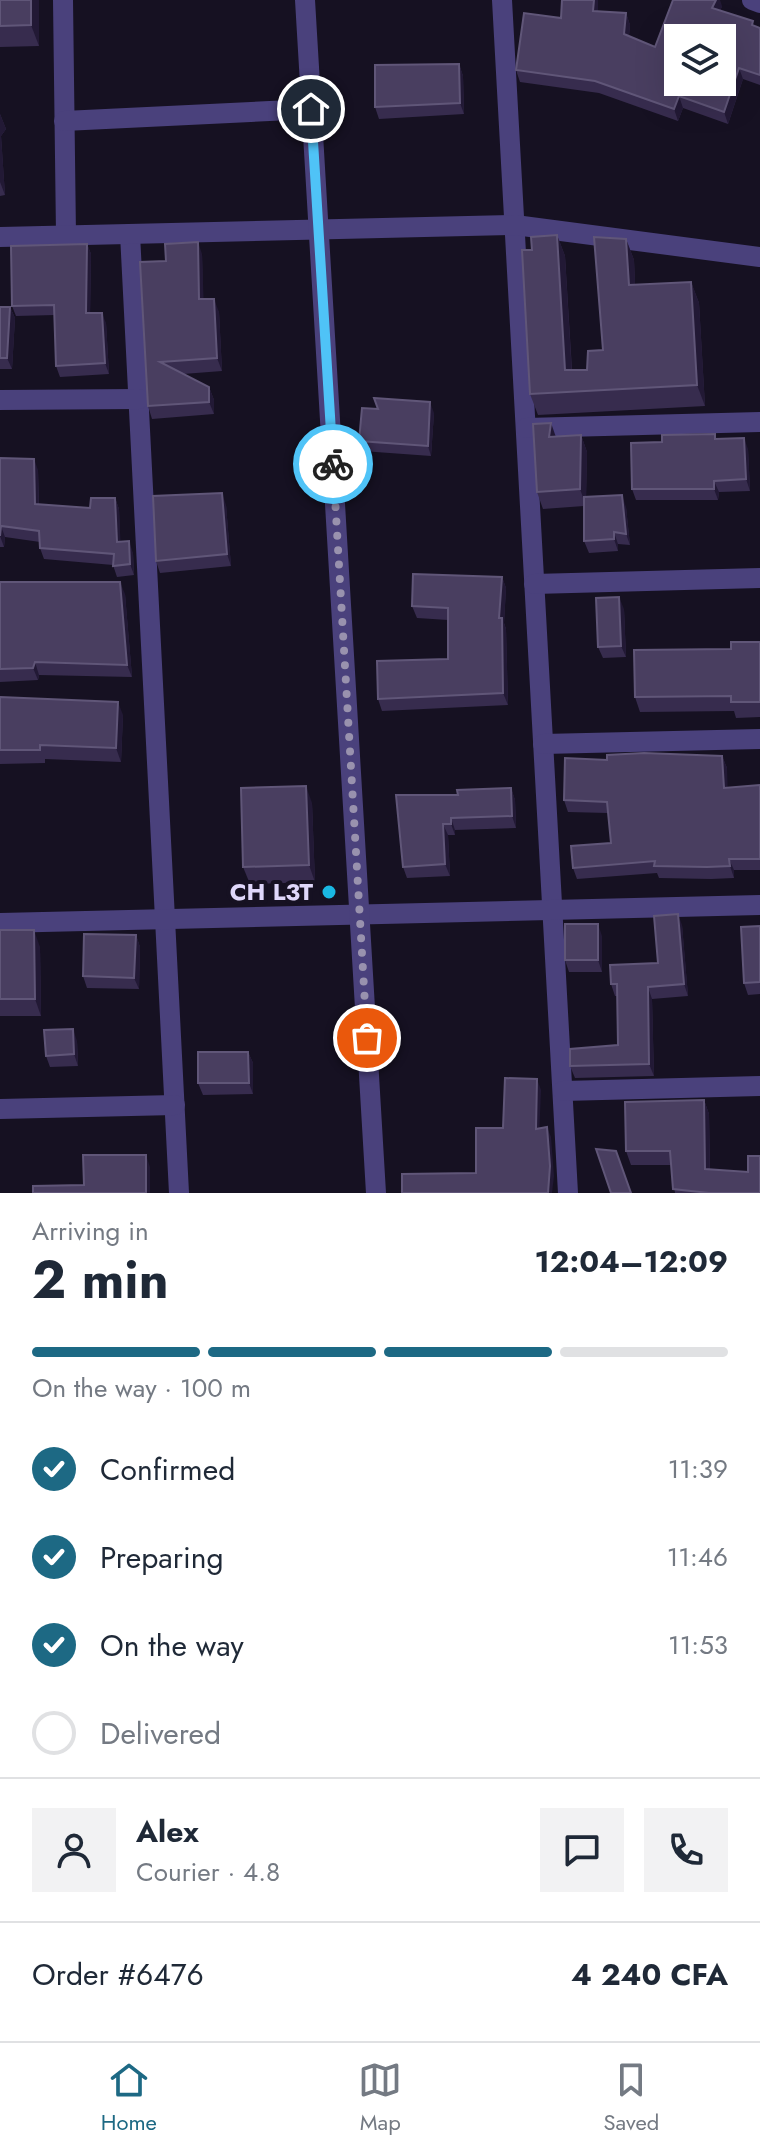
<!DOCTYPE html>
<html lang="en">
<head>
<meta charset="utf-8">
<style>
	body { margin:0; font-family:Jost,sans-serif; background:#f2f2f3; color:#1f2937; height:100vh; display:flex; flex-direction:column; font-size:30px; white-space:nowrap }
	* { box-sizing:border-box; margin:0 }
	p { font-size:26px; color:#747a83 }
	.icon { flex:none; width:44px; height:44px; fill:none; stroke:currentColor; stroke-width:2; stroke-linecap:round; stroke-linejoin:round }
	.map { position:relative; height:1193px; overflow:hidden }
	.details { display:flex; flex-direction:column; background:#fff; flex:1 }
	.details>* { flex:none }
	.tools { position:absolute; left:664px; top:24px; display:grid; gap:16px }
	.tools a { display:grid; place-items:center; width:72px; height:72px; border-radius:0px; background:#fff; box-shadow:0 8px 32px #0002; font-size:40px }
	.pin { position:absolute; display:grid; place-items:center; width:68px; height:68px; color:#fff; margin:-34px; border:4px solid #fff; border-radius:50%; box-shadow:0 2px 8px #0007 }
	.courier { position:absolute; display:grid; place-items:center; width:80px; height:80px; margin:-40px; border:6px solid #4fc3f7; border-radius:50%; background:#fff; color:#222; box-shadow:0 2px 10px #0007 }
	.head em { font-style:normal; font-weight:700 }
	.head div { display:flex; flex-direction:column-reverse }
	.head { display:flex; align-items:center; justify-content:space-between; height:136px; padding:0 32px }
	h1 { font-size:52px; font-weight:700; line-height:60px }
	.bar { display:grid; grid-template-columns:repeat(4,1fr); gap:12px 8px; align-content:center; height:96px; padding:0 32px }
	.bar i { height:10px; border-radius:6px; background:#e0e1e3 }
	.bar .selected { background:#1d6984 }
	.bar p { grid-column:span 4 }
	.line { display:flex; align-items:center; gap:20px; padding:0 32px; border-top:2px solid #e0e1e3 }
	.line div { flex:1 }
	.round { display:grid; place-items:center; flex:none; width:84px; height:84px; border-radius:0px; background:#f2f2f3 }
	ol { padding:0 32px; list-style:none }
	li { display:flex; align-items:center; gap:24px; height:88px }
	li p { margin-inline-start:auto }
	li .icon { padding:8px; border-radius:50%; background:#1d6984; color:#fff; stroke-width:4 }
	li:last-child { color:#747a83 }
	li i { width:44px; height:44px; border:4px solid #e0e1e3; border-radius:50% }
	.tab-bar { display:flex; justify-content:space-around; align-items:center; height:112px; border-top:2px solid #e0e1e3; background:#fff; font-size:22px; color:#747a83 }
	.tab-bar a { display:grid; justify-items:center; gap:4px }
	.tab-bar .selected { color:#1d6984 }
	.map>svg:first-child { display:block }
</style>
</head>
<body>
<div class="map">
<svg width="760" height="1193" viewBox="0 0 760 1193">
	<rect width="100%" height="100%" fill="#161122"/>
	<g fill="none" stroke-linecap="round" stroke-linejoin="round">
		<!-- minor -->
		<g stroke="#4a417c" stroke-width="20">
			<polyline points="63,0 66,235"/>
			<polyline points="502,0 568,1193"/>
			<polyline points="752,0 760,3"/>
			<polyline points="64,121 311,109"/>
			<polyline points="130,234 179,1193"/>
			<polyline points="0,237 515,225 760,257"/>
			<polyline points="0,400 139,399"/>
			<polyline points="526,428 760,422"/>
			<polyline points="534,584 760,578"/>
			<polyline points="543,744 760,739"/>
			<polyline points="0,923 760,905"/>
			<polyline points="563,1091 760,1086"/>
			<polyline points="0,1109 175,1105"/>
		</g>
		<!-- tertiary -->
		<polyline stroke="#4a417c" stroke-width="20" points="305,0 376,1193"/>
	</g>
	<!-- wall -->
	<g fill="#372c4e">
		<polygon points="0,0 39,0 39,46 0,47"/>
		<polygon points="598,0 598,11 626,13 630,25 629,36 655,47 722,6 720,11 760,28 760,85 743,79 728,124 683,108 678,121 599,93 520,82 516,70 561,18"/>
		<polygon points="459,64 463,76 464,114 379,119 375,107"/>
		<polygon points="0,114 6,129 1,136 5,195 0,196"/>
		<polygon points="557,235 565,256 572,370 587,370 603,350 626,239 634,260 635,285 691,282 699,303 705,406 538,415 530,394 532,250"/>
		<polygon points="87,244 91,254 90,313 106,323 109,374 60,377 56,366 55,315 16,316 12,306"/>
		<polygon points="202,254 203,299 219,312 222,371 183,374 209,387 214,400 214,414 152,419 148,406 166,261"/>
		<polygon points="0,307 10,307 15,318 12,369 0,369"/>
		<polygon points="378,409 434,413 431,456 362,451 359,441"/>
		<polygon points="581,435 587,452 586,497 626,507 630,545 618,544 618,551 589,553 584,541 584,506 543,509 537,492 556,437"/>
		<polygon points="717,439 748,449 750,491 719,492 718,500 636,500 632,489"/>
		<polygon points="0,458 38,470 39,505 90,508 115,498 119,509 120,542 133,553 134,575 117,577 113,565 44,559 40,548 40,542 5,537 4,547 0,547"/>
		<polygon points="226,505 231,566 160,573 156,561"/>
		<polygon points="502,577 506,588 504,623 506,629 508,705 382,711 378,699 448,659 448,620 417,618 412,606"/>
		<polygon points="0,582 125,594 132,677 39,675 38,680 0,682"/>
		<polygon points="624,609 626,657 603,658 598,647"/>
		<polygon points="760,642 760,717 736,718 734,711 640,712 635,697 731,649"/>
		<polygon points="0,697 123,715 121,762 45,759 45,763 0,764"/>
		<polygon points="722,756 727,768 727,788 760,785 760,870 734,870 734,878 711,879 659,878 657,873 577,879 573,868 611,843 608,813 568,812 564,800 607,760"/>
		<polygon points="511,788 515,800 516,828 455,830 455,835 448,835 450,876 407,878 403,867 458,795"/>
		<polygon points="312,803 315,882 250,884 243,867"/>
		<polygon points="682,925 688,996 652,999 654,1076 575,1078 570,1066 618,1045 617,996 615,996 611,984 658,963"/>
		<polygon points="760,926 760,994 748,995 744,983"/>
		<polygon points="0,930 40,947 41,1016 0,1016"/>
		<polygon points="136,935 140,947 139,989 87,988 83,976"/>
		<polygon points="602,936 602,972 569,972 565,960"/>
		<polygon points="77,1041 78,1066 50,1067 46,1056"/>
		<polygon points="248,1052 253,1063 253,1094 203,1095 198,1083"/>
		<polygon points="704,1100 709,1114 710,1169 760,1193 675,1193 671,1165 631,1165 626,1151"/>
	</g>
	<!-- shaded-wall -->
	<g fill="#221935">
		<polygon points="31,0 39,0 39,46 31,25"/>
		<polygon points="594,0 598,0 598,22 593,11"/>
		<polygon points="716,0 720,0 722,6 717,20 712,8"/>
		<polygon points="626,13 630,25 628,46 624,34"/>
		<polygon points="459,64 463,76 464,114 460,103"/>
		<polygon points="739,68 743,79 728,124 724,112"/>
		<polygon points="679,96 683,108 678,121 674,109"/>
		<polygon points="0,114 6,129 1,136 5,195 0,182"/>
		<polygon points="557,235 565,256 573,392 565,370"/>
		<polygon points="626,239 634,260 636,306 629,285"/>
		<polygon points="198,242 202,254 204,312 199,299"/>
		<polygon points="87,244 91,254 90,324 86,313"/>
		<polygon points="691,282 699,303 705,406 697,385"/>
		<polygon points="214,299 219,312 222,371 217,358"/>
		<polygon points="10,307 15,318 12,369 7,358"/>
		<polygon points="102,313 106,323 109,374 105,363"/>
		<polygon points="209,387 214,400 214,414 209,402"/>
		<polygon points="430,402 434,413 431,456 428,446"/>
		<polygon points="551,423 557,440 549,437"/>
		<polygon points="581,435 587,452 586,506 580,489"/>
		<polygon points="744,438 748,449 750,491 746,479"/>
		<polygon points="34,459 38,470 39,516 35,504"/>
		<polygon points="714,481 719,492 718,500 714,489"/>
		<polygon points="222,493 226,505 231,566 227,554"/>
		<polygon points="622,495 626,507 630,545 626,534"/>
		<polygon points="115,498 119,509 121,553 117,542"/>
		<polygon points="1,526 5,537 4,547 0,536"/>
		<polygon points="614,532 618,544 618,551 614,539"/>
		<polygon points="129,541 133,553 134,575 130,564"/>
		<polygon points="502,577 506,588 504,623 506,629 508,705 503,693 499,618"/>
		<polygon points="120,582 125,594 132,677 127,665"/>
		<polygon points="619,597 624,609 626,657 621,646"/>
		<polygon points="35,662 39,675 38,680 33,668"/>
		<polygon points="118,702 123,715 121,762 116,748"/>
		<polygon points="722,756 727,768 728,800 724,788"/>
		<polygon points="306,786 312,803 315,882 309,865"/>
		<polygon points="511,788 515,800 516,828 512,816"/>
		<polygon points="451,818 455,830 455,835 451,824"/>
		<polygon points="443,824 448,835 450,876 445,864"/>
		<polygon points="729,859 734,870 734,878 730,866"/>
		<polygon points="678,914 682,925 688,996 684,984"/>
		<polygon points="598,924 602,936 602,972 598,960"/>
		<polygon points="34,930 40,947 41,1016 35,999"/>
		<polygon points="136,935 140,947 139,989 134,978"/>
		<polygon points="648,987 652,999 654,1076 649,1064"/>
		<polygon points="73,1029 77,1041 78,1066 74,1054"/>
		<polygon points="248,1052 253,1063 253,1094 249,1083"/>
		<polygon points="537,1079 541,1090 539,1139 536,1129"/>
		<polygon points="704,1100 709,1114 710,1183 705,1169"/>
		<polygon points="547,1127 551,1137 554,1176 552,1193 548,1193"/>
		<polygon points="146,1155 150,1167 150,1193 146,1193"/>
	</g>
	<!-- building -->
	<g fill="#493e60" stroke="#605678" stroke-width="2" fill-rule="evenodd">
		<polygon points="0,0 31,0 31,25 0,26"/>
		<path d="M562,0H594L593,11L626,13L624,34L655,47L673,0H716L712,8L753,21L752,25L760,28V75L739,68L724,112L679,96L674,109L595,81L516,70L524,13L561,18ZM678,38H722V82H678Z"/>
		<polygon points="459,64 460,103 375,107 375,65"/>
		<polygon points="557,235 565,370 587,370 588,351 603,350 594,237 626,239 629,285 691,282 697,385 530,394 522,250 532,250 531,237"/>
		<polygon points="198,242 199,299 214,299 217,358 160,362 209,387 209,402 148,406 140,262 166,261 165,244"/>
		<polygon points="87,244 86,313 102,313 105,363 56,366 54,305 12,306 11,246"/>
		<polygon points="0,307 10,307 7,358 0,358"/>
		<polygon points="374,398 430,402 428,446 359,441 362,408 378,409"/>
		<polygon points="551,423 549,437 581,435 580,489 537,492 533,424"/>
		<polygon points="715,434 715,439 744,438 746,479 714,481 714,489 632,489 631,443 662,442 662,435"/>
		<polygon points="0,458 34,459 35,504 90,508 91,498 115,498 117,542 129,541 130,564 113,566 114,554 40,548 39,531 1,526 0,536"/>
		<polygon points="222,493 227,554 156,561 153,496"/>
		<polygon points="622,495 626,534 614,532 614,539 584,541 584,497"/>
		<polygon points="413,574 502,577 499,618 502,618 503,693 378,699 377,661 448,659 448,608 412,606"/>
		<polygon points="0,582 120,582 127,665 35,662 33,668 0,669"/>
		<polygon points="619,597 621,646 598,647 596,598"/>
		<polygon points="731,642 760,642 760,702 731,702 731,696 635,697 634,650 731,649"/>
		<polygon points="0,697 118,702 116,748 40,745 40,750 0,750"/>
		<polygon points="644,753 722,756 724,788 760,785 760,859 729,859 730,866 707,867 654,866 655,861 573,868 571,846 611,843 607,802 564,800 565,758 607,760 607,755"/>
		<polygon points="306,786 309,865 243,867 241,788"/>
		<polygon points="511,788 512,816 451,818 451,824 443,824 445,864 403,867 396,795 458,795 457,790"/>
		<polygon points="678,914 684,984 648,987 649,1064 570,1066 570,1049 618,1045 617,984 611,984 610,965 658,963 654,916"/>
		<rect x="565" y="924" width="33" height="36"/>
		<polygon points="760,926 760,982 744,983 741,927"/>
		<polygon points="0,930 34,930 35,999 0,999"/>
		<polygon points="84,934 136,935 134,978 83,976"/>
		<polygon points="73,1029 74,1054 46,1056 44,1030"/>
		<polygon points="198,1052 248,1052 249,1083 198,1083"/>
		<polygon points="505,1078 537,1079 536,1129 547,1127 550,1166 548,1193 402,1193 402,1174 476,1173 476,1128 503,1128"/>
		<polygon points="704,1100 705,1169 748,1172 748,1156 760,1156 760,1193 709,1193 673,1189 670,1151 626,1151 625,1102"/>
		<polygon points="596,1149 616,1151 631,1193 611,1193"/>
		<polygon points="83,1155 146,1155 146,1193 33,1193 33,1186 84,1185"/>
	</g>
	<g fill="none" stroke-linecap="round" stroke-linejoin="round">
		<!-- done -->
		<polyline stroke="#9992ae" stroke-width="8" stroke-dasharray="0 14.4" points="333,464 367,1038"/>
		<!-- route -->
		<polyline stroke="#4fc3f7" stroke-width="10" points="311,109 333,464"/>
	</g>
	<!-- markers -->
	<circle fill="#1ab8e3" stroke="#161122" stroke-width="3" cx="329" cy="892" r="8"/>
	<g text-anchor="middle" stroke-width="8" stroke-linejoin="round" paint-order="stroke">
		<!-- poi labels -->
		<g font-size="24" font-weight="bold" fill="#dfd7fa" stroke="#161122" text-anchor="end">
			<text x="313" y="900">CH L3T</text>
		</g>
	</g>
</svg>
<div class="tools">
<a><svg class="icon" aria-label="layers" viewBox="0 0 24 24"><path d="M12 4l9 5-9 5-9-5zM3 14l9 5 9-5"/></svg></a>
</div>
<div class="pin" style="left:367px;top:1038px;background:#ea580c"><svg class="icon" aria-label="bag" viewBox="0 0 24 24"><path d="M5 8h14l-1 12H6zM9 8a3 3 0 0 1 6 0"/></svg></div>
<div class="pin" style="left:311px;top:109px;background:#1f2937"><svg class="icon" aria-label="home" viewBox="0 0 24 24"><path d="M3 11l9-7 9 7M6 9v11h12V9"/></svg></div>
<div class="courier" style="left:333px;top:464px"><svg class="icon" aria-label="bike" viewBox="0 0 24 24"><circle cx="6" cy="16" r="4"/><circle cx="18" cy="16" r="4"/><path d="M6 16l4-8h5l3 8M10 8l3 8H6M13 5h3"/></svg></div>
</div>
<section class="details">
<div class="head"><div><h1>2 min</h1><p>Arriving in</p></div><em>12:04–12:09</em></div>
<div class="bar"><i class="selected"></i><i class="selected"></i><i class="selected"></i><i></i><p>On the way · 100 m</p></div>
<ol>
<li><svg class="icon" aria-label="check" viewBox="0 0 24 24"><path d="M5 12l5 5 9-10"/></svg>Confirmed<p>11:39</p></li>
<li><svg class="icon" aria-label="check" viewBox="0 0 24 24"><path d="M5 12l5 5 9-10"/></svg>Preparing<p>11:46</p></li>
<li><svg class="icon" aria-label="check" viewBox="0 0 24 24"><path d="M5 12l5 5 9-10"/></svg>On the way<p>11:53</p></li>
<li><i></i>Delivered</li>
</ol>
<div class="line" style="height:144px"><a class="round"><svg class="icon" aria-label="person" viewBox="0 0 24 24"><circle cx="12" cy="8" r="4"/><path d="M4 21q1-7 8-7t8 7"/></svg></a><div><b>Alex</b><p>Courier · 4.8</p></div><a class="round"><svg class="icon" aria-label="chat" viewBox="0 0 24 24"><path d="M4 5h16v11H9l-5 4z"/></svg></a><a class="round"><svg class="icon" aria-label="phone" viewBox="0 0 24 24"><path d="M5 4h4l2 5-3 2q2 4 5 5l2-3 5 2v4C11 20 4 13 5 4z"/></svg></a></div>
<div class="line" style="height:104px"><div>Order #6476</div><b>4 240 CFA</b></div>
</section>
<nav class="tab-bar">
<a class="selected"><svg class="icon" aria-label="home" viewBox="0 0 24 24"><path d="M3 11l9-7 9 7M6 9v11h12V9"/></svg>Home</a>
<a><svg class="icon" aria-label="map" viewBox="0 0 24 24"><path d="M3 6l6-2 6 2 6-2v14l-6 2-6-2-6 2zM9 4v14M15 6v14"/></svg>Map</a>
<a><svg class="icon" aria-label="saved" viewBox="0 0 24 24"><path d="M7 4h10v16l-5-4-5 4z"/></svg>Saved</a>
</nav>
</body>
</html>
